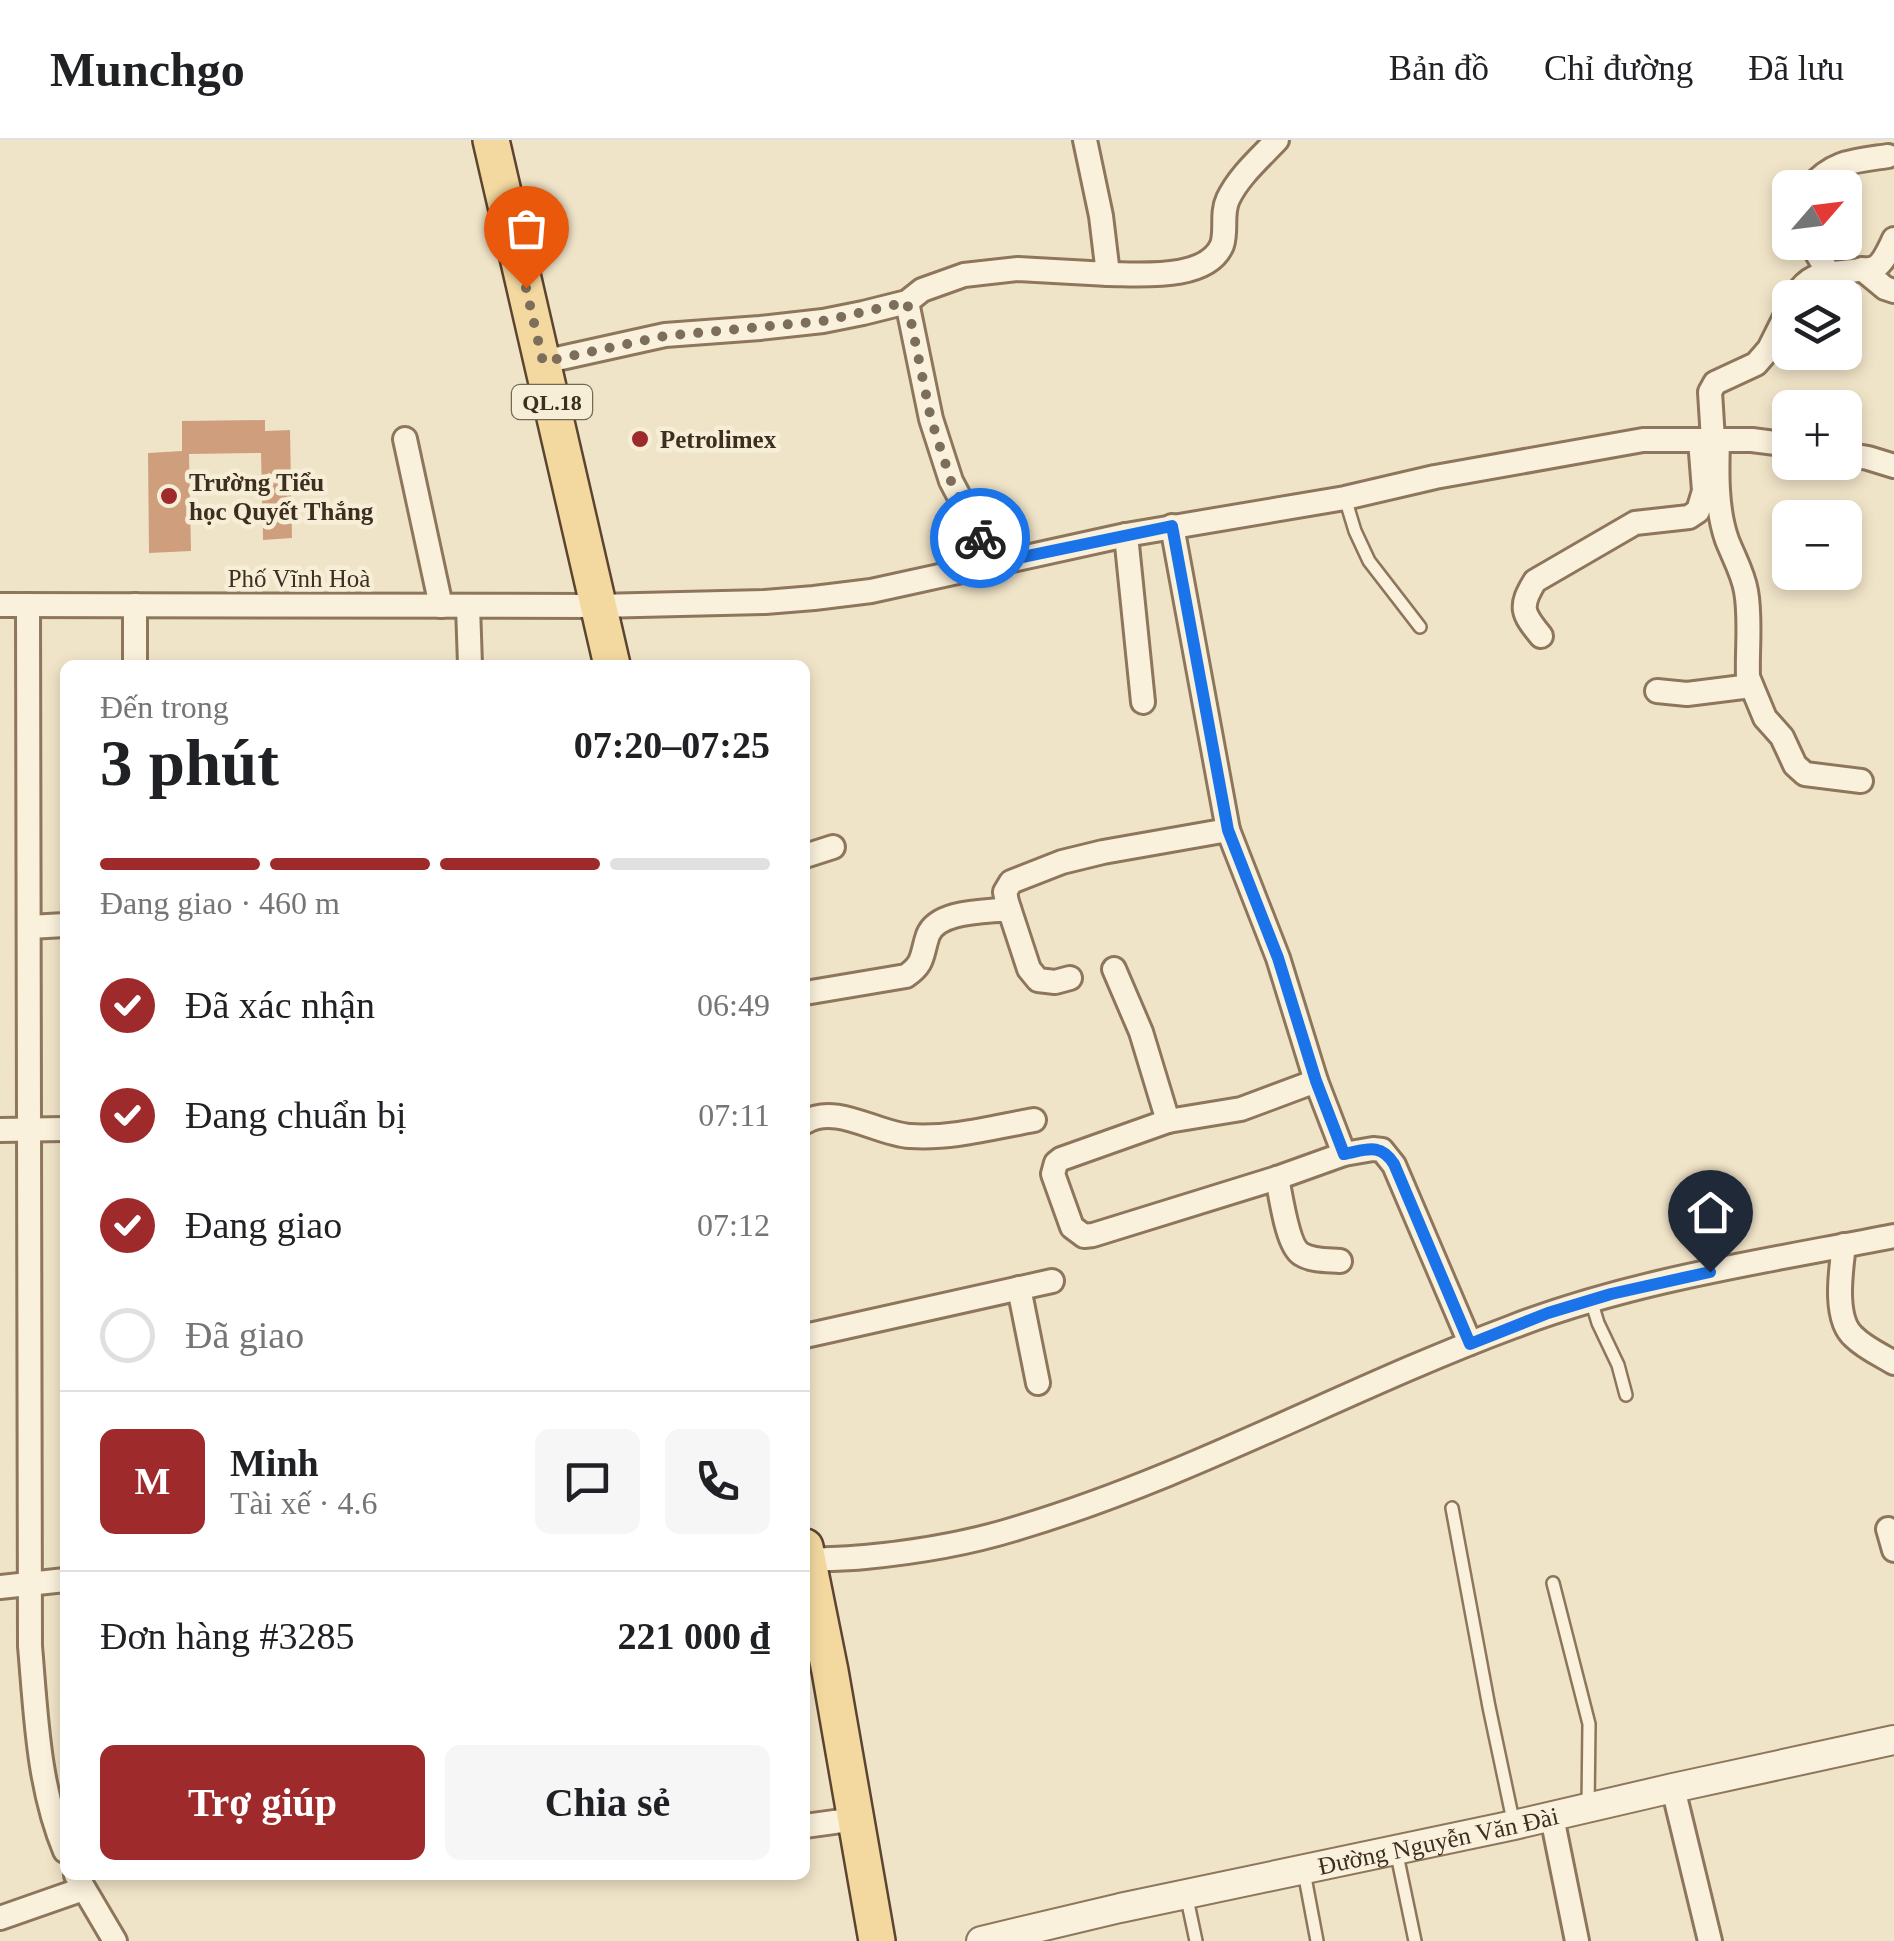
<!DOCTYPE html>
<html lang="vi">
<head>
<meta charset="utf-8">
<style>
	body { margin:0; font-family:"Times New Roman",serif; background:#f6f6f6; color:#202124; height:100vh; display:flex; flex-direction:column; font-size:38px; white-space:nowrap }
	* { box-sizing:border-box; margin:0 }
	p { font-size:32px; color:#757577 }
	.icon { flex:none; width:55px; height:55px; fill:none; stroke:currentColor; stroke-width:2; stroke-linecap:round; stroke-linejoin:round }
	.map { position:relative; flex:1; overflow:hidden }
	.drawer { position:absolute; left:60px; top:520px; width:750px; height:1220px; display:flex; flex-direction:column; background:#fff; border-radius:15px; box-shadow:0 5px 15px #0003 }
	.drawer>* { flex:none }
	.needle { width:65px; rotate:62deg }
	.controls { position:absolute; left:1772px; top:30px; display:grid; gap:20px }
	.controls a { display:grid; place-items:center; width:90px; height:90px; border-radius:15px; background:#fff; box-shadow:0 5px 15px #0003; font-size:50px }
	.pin { position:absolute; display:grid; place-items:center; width:85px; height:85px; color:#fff; margin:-102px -42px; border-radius:50% 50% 50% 0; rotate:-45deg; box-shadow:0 0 10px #0007 }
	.pin .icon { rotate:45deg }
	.courier { position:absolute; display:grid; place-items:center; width:100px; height:100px; margin:-50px; border:8px solid #1a73e8; border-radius:50%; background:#fff; color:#222; box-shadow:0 2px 12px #0007 }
	.head em { font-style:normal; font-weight:800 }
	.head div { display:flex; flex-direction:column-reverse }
	.head { display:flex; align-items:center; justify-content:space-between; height:170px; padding:0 40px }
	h1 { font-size:65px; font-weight:800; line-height:75px }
	.bar { display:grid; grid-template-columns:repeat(4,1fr); gap:15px 10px; align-content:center; height:120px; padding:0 40px }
	.bar i { height:12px; border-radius:8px; background:#e0e0e0 }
	.bar .selected { background:#9e2a2b }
	.bar p { grid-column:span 4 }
	.line { display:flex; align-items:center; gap:25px; padding:0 40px; border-top:2px solid #e0e0e0 }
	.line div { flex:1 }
	.round { display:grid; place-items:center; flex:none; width:105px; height:105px; border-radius:15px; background:#f6f6f6 }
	ol { padding:0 40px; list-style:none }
	li { display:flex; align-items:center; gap:30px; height:110px }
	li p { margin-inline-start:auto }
	li .icon { padding:10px; border-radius:50%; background:#9e2a2b; color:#fff; stroke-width:4 }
	li:last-child { color:#757577 }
	li i { width:55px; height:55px; border:5px solid #e0e0e0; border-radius:50% }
	.cta { display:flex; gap:20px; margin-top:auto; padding:20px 40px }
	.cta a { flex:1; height:115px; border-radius:15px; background:#9e2a2b; color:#fff; font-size:40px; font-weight:800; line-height:115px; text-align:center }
	.cta a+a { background:#f6f6f6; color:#202124 }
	header { display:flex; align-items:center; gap:60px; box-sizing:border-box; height:140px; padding:0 50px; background:#fff; border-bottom:2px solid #e0e0e0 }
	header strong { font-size:48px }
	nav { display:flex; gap:55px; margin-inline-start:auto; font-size:35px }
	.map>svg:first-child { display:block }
</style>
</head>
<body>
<header>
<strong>Munchgo</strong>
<nav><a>Bản đồ</a><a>Chỉ đường</a><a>Đã lưu</a></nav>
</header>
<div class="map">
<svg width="1894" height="1801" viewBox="0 0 1894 1801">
	<rect width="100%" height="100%" fill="#f0e4c8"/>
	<!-- building -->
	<polygon fill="#cf9f7d" points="265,280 265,291 290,290 292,398 263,400 261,313 189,314 191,411 149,413 148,313 182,311 182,281"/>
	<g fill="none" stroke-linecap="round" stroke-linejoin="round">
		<!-- service casing -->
		<g stroke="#8d765c" stroke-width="16">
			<g id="service">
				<polyline points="1345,358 1355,391 1369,421 1420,487"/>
				<polyline points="1591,1160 1598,1183 1618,1225 1626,1255"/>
				<polyline points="1452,1368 1489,1567 1514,1685"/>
				<polyline points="1553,1443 1589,1584 1588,1668"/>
				<polyline points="1396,1710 1415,1801"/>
				<polyline points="1304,1732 1317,1801"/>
				<polyline points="1186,1754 1196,1801"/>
			</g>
		</g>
		<!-- minor casing -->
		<g stroke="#8d765c" stroke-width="28">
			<g id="minor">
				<path d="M1810,48C1833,21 1854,21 1888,16"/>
				<polyline points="1810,102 1828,132"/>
				<polyline points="1862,129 1885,148 1894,151"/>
				<path d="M1108,134C1139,134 1207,141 1222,105C1227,90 1221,74 1228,59C1239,36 1260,18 1277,0"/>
				<path d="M1794,158C1812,128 1830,135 1859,130C1865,129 1871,130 1876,127C1884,122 1890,107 1894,99"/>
				<polyline points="907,162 931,279 951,341 994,423"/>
				<polyline points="543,222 665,195 760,188 823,181 863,173 907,162 922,150 964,135 1018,129 1108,134 1101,76 1085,0"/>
				<polyline points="405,299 441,466"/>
				<polyline points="1713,300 1710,252 1715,243 1756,224 1769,209 1790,167"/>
				<path d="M1718,300C1717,332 1716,369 1727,400C1734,418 1743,433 1746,451C1751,478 1747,509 1748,537L1765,578L1782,597L1795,625L1805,634L1861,641"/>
				<polyline points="1845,314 1868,318 1894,326"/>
				<polyline points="1172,386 1228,690 1278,818 1316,941 1344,1014"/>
				<polyline points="1126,395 1143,562"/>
				<polyline points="0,465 598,466 765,462 814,458 871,451 1126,395 1345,358 1435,337 1643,300 1752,300 1790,305"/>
				<path d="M28,465L30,1506C36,1575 38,1646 65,1711"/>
				<polyline points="468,466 470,525"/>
				<path d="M1541,496C1522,473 1519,467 1535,441L1635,383L1689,377L1698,371L1704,351L1700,300"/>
				<polyline points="135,525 135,465"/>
				<polyline points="1657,551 1687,554 1751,546"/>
				<polyline points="805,716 833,707"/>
				<polyline points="29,787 65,785"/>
				<polyline points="1114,829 1141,892 1168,981"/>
				<polyline points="1070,838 1055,842 1038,840 1029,829 1007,762 1005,752 1011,742 1062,722 1103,712 1228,690"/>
				<path d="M805,853L906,836C925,823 921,815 928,795C938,770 986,772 1009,769"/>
				<polyline points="1316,941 1241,969 1168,981 1061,1019 1056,1023 1053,1034 1072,1087 1084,1096 1093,1095 1277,1038 1344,1014 1373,1009 1382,1010 1394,1025 1470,1203"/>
				<path d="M805,982C836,963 877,994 910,996C951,999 995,987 1034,980"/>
				<polyline points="0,990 65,989"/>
				<path d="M1277,1038C1281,1056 1287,1105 1301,1114C1312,1121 1328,1120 1340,1121"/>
				<path d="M1844,1105C1841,1130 1833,1179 1854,1197C1865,1208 1881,1215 1894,1223"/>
				<polyline points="1019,1148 1038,1243"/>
				<polyline points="805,1196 1052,1141"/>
				<polyline points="1888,1389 1894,1410"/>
				<path d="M805,1420C825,1419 845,1419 865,1417C918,1412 971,1403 1021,1387C1191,1336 1346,1249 1512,1187C1634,1140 1766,1121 1894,1096"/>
				<polyline points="0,1447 65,1440"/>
				<polyline points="1673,1648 1710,1801"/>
				<polyline points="1552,1677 1577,1801"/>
				<polyline points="805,1686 856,1679"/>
				<polyline points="76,1735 115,1801"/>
				<polyline points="0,1778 83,1749"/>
			</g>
		</g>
		<!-- tertiary casing -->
		<g stroke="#8d765c" stroke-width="32">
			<g id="tertiary">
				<path id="s1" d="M981,1801L1120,1768L1514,1685L1673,1648L1894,1600"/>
			</g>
		</g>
		<!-- primary casing -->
		<g stroke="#5b4430" stroke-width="40">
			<g id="primary">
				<polyline points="491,0 612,525"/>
				<polyline points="805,1407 830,1531 877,1801"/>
			</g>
		</g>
		<!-- service -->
		<use href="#service" stroke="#faf1dc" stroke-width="11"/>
		<!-- minor -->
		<use href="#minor" stroke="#faf1dc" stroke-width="22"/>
		<!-- tertiary -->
		<use href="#tertiary" stroke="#faf1dc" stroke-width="28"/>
		<!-- primary -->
		<use href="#primary" stroke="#f3d9a0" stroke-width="35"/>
	</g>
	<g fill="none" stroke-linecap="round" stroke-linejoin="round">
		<!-- done -->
		<polyline stroke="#7c6e5b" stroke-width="10" stroke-dasharray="0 18" points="526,148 543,222 665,196 823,181 907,162 931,279 951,341 980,398"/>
		<!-- route -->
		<path stroke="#1a73e8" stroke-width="12" d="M980,398L994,423L1172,386L1228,690L1278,818L1316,941L1344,1014C1366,1010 1380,1002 1394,1024L1470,1204L1548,1173L1611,1154L1710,1132"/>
	</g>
	<!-- markers -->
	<g fill="#9e2a2b" stroke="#f7eed8" stroke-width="4">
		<circle cx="640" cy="299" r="10"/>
		<circle cx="169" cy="356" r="10"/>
	</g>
	<g text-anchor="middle" stroke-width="9" stroke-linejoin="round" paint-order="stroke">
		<!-- shield labels -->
		<rect fill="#f7eed8" stroke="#756857" stroke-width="2.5" x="512" y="245" width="80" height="34" rx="8"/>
		<g font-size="22" font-weight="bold" fill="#3d2e20">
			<text x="552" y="270">QL.18</text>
		</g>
		<!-- poi labels -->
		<g font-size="25" font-weight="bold" fill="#3d2e20" stroke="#f7eed8" text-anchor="start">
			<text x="660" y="308">Petrolimex</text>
			<text x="189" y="351">Trường Tiểu<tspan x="189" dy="29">học Quyết Thắng</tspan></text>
		</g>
		<!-- street labels -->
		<g font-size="25" fill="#3d2e20" stroke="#f7eed8">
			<text x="299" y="447">Phố Vĩnh Hoà</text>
			<text dy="9" stroke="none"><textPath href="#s1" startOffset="468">Đường Nguyễn Văn Đài</textPath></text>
		</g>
	</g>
</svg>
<div class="controls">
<a><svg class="needle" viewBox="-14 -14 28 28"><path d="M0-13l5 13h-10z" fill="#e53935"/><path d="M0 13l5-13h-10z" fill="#757577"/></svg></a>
<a><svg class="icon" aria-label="layers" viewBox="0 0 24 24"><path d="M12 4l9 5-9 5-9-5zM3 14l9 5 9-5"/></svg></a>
<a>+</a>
<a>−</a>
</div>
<div class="pin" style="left:526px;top:148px;background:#ea580c"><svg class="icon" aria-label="bag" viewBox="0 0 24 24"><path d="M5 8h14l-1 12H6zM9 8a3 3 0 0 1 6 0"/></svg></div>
<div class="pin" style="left:1710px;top:1132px;background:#1f2937"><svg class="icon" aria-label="home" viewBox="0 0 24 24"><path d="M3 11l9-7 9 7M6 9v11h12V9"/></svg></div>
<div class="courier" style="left:980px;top:398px"><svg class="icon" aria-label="bike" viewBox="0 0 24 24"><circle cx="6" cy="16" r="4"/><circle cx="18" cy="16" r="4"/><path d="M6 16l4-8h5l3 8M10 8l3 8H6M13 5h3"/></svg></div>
<section class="drawer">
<div class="head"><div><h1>3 phút</h1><p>Đến trong</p></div><em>07:20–07:25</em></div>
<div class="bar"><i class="selected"></i><i class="selected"></i><i class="selected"></i><i></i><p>Đang giao · 460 m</p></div>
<ol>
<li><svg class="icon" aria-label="check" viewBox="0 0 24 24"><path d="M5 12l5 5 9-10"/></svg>Đã xác nhận<p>06:49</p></li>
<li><svg class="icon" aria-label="check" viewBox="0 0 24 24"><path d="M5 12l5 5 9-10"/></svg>Đang chuẩn bị<p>07:11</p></li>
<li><svg class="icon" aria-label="check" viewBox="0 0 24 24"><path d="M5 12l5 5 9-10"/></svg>Đang giao<p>07:12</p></li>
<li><i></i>Đã giao</li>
</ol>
<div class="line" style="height:180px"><b class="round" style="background:#9e2a2b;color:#fff">M</b><div><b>Minh</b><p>Tài xế · 4.6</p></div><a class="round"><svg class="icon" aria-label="chat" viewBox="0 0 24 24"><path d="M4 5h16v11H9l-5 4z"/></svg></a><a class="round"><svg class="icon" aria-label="phone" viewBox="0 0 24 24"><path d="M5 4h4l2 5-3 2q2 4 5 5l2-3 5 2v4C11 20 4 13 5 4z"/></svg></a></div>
<div class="line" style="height:130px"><div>Đơn hàng #3285</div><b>221 000 ₫</b></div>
<div class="cta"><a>Trợ giúp</a><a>Chia sẻ</a></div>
</section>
</div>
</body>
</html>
